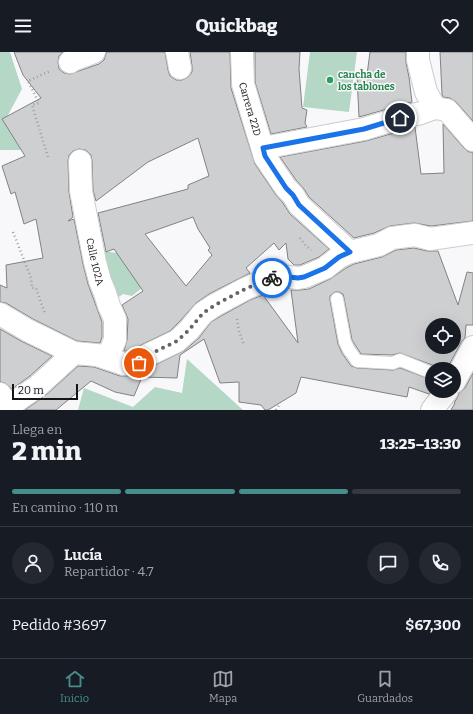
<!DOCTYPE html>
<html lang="es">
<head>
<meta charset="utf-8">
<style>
	body { margin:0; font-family:Bitter,serif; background:#242831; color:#f1f3f6; height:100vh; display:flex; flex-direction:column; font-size:15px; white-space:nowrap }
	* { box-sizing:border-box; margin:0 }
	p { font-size:13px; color:#9ea1a6 }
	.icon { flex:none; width:22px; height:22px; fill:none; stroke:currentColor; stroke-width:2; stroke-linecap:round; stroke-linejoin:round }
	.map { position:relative; height:358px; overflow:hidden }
	.side { display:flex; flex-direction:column; background:#171b24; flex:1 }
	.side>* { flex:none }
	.buttons { position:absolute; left:425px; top:266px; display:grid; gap:8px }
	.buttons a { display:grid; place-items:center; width:36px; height:36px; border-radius:50%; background:#171b24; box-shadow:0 4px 16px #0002; font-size:20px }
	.scale { position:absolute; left:12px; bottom:10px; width:66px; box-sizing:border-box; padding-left:4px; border:2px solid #151516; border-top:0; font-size:11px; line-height:14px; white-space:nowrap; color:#151516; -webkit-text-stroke:3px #f8f8fb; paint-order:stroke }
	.pin { position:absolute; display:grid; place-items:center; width:34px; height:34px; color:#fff; margin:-17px; border:2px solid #fff; border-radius:50%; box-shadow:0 1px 4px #0007 }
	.courier { position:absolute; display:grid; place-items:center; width:40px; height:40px; margin:-20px; border:3px solid #1a73e8; border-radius:50%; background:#fff; color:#222; box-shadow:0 1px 5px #0007 }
	.head em { font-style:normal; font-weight:800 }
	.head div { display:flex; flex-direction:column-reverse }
	.head { display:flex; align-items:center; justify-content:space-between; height:68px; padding:0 12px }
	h1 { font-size:26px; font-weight:800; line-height:30px }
	.bar { display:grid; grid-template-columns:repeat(4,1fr); gap:6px 4px; align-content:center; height:48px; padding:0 12px }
	.bar i { height:5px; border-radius:3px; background:#363941 }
	.bar .on { background:#468e8c }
	.bar p { grid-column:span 4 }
	.line { display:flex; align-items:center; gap:10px; padding:0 12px; border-top:1px solid #363941 }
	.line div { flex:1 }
	.round { display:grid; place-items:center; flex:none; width:42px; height:42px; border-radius:21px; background:#242831 }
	header { display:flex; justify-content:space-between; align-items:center; height:52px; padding:0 12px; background:#171b24; font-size:18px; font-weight:800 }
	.menu { display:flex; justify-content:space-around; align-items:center; height:56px; border-top:1px solid #363941; background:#171b24; font-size:11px; color:#9ea1a6 }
	.menu a { display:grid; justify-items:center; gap:2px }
	.menu .on { color:#468e8c }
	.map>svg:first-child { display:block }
</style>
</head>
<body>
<header><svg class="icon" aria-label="menu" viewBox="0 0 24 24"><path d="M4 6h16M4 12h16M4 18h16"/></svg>Quickbag<svg class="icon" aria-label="heart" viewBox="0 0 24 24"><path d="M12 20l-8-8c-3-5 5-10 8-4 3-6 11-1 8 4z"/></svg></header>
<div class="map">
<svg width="473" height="358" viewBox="0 0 473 358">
	<rect width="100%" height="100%" fill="#f8f8fb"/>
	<!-- green -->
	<g fill="#b4d7c6">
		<polygon points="0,0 10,0 22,37 7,65 27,98 0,98"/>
		<polygon points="310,0 357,0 349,60 303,55"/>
		<polygon points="97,198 117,201 142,236 132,244 123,242 113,249"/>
		<polygon points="187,307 243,358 78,358 84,336 133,355 155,335 182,341"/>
	</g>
	<!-- building -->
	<g fill="#cecfd1" stroke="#828284" fill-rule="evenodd">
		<path d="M14,0H63L59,4L58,10L59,17L64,21L70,22L99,12L104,8L106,2V0H165L168,18L170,24L176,28H182L188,25L192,20V14L190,0H230L231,36L255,112L276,143L283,151L290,162L329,197L319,205L300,213H294L288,207L286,191L279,198L274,191L246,216L250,221L209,242L196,251L180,269L170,279L141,293L133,299H124L127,288L128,267L126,262L122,253L143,239L114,197L106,200L98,161L188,137V133L209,124L198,86L148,110L96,149L93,138L92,109L91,103L86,98L79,97L73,99L69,103L68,109L69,140L73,165L68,169L74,167L83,212L88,232L98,259L102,270V285L100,291L77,289L33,267L6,251L0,250V233L7,236L6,213L43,206L36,167L24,172L15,140L11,142L2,114L25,104L2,67L41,46L23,23ZM193,165L198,177L210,196L208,198L212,203L186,234L145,182Z"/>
		<polygon points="255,0 300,0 299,17 302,56 307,58 305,71 307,75 271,82 255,30"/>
		<polygon points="370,0 406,0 406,11 409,25 412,50 359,65 357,24 367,23"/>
		<polygon points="440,0 473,0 473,69 456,50 450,46 443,45 442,42"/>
		<polygon points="443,72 464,96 469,100 473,100 473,169 431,174 414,171 390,174 374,181 354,186 309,145 304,137 296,128 280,105 366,89 415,75 421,122 444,121"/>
		<path d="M414,196L427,199H438L458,253L467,220L473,221V273H466L465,286L462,289L447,317H438L435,314L400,301L392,303L361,302L352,288L344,246L343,242L339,240H335L332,242L330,244V248L338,292L342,301L351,314L357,316L393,318L400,316L432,328V338L429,342L409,335L407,345L301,325L296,341L268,358H265L261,353L239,350V330L220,331L204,287L180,303L177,326L142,325L134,344L115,340L91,329L56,358H25L46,343L78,314L94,315L120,324H125L140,323L147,320L153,314L185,298L199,286L211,270L221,264L250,248L263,243L298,291L291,238H300L309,237L330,227L346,216L354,212L382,205L396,198ZM432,273H454V295H432Z"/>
		<polygon points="0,277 21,289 52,304 30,324 12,337 5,331 0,330"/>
		<polygon points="473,321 473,358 451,358 455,351 454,351 457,346 459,341 465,336"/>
	</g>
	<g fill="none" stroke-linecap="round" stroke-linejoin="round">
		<!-- lane casing -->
		<g stroke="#cccccf" stroke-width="14">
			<polyline id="lane" points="337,247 345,290 349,298 357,309 393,311 400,308 432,321"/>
		</g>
		<!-- street casing -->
		<g stroke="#cccccf" stroke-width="24">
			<g id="street">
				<polyline points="177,0 180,16"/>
				<path id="s1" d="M242,0L243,32L265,105L286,136L293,143L299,153L350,200"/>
				<polyline points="70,10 73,8 94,0"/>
				<polyline points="263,96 364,77 400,66 421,61 435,56"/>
				<path id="s2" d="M80,109L81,139L95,210L100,229L105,241L109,254L115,267V288L107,306"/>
				<polyline points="0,262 27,278 74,301 97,303 124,312 139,311 146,304 177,289 189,278 203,261 215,253 245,237 270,226 280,224 298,226 304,225 325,216 339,205 350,200 379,193 392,186 415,183 430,187 473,181"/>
				<polyline points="0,342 9,354 38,334 74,301"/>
			</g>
		</g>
		<!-- secondary casing -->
		<g stroke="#cccccf" stroke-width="24">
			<g id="secondary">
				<polyline points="418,0 418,8 426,40 435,56 447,58 473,88"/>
				<polyline points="454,330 473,295"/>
				<polyline points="432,358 447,339"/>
			</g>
		</g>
		<!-- path -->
		<g stroke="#9e9ea0" stroke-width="2.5" stroke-dasharray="1 3" stroke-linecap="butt">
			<polyline points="48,105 32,53 39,51 28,29 50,19"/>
			<polyline points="13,180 31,226 32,236 36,236 45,262"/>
			<polyline points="300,186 306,194 311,198"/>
			<polyline points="237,267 239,279 244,293"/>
			<polyline points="276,358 280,352"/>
		</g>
		<!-- lane -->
		<use href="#lane" stroke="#fff" stroke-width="12"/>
		<!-- street -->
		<use href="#street" stroke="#fff" stroke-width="22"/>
		<!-- secondary -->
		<use href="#secondary" stroke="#fff" stroke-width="22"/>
	</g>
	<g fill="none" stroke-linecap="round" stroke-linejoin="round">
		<!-- done -->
		<polyline stroke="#646466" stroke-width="4" stroke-dasharray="0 7.2" points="139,311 146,304 177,289 189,278 203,261 215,253 245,237 272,226"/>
		<!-- route -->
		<polyline stroke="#1a73e8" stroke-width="5" points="272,226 280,224 298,226 304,225 325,216 339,205 350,200 299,153 293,143 286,136 265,104 263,96 364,77 400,66"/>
	</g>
	<!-- markers -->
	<circle fill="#2e9e5b" stroke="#f8f8fb" stroke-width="1.5" cx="330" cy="28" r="4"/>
	<g text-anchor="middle" stroke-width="3" stroke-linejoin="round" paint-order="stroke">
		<!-- leisure labels -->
		<g font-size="10" font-weight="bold" fill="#27864d" stroke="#f8f8fb" text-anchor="start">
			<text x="338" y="26">cancha de<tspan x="338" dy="12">los tablones</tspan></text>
		</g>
		<!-- street labels -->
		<g font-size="10" fill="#151516" stroke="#f8f8fb">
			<text dy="4" stroke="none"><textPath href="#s1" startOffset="58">Carrera 22D</textPath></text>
			<text dy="4" stroke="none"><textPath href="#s2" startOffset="102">Calle 102A</textPath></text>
		</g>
	</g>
</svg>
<div class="buttons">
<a><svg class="icon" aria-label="locate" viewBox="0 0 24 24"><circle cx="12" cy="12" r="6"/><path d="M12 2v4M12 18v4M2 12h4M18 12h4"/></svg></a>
<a><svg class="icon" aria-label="layers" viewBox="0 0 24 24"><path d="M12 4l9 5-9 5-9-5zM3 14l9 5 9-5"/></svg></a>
</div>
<div class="scale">20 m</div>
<div class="pin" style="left:139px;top:311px;background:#ea580c"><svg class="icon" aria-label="bag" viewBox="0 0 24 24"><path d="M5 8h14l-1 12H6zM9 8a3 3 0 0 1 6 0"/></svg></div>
<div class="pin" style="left:400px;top:66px;background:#1f2937"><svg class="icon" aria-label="home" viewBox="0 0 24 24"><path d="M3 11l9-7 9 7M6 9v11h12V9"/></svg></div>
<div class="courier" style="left:272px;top:226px"><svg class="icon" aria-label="bike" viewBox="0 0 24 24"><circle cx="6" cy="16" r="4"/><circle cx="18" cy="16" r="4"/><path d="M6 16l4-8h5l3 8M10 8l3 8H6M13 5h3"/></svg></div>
</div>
<section class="side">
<div class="head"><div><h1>2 min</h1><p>Llega en</p></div><em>13:25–13:30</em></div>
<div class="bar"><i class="on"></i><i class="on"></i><i class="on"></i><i></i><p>En camino · 110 m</p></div>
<div class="line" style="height:72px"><a class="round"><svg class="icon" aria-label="person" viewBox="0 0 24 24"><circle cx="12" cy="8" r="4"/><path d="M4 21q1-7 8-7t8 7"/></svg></a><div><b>Lucía</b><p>Repartidor · 4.7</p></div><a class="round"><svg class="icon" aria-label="chat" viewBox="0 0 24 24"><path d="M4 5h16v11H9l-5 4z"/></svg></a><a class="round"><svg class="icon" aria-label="phone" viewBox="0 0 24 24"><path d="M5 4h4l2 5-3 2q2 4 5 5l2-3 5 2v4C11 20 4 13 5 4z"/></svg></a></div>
<div class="line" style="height:52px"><div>Pedido #3697</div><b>$67,300</b></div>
</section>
<nav class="menu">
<a class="on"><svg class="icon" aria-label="home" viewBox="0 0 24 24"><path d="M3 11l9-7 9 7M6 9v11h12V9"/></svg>Inicio</a>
<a><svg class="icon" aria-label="map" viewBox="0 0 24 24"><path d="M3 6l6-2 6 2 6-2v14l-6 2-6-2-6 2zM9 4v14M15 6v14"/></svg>Mapa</a>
<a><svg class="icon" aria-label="saved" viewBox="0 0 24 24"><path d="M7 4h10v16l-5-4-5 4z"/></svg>Guardados</a>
</nav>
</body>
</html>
